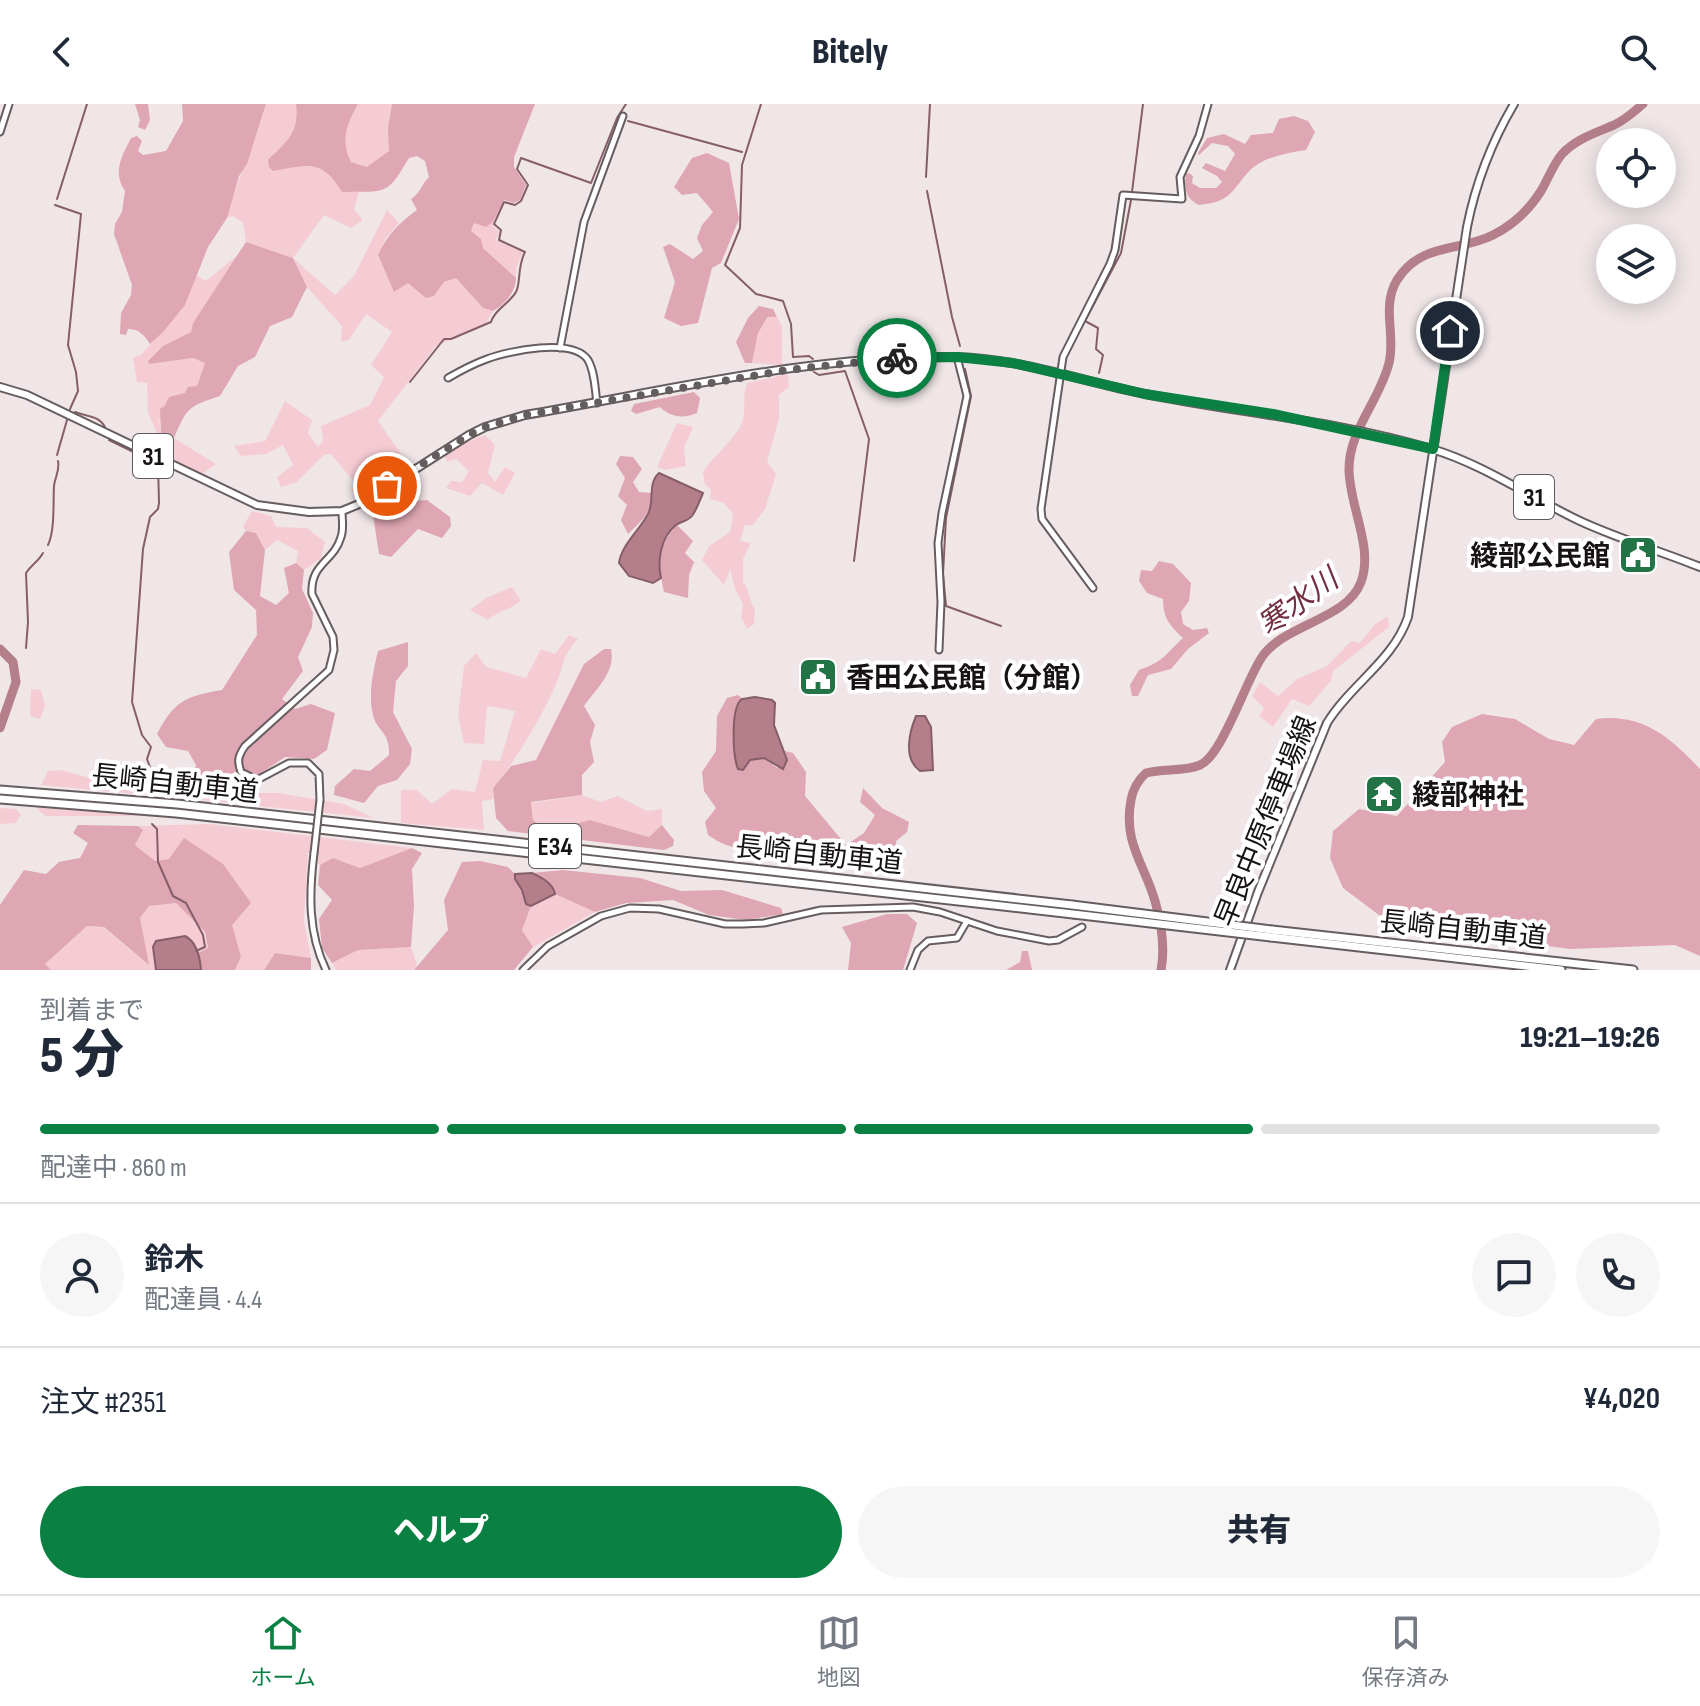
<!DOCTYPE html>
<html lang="ja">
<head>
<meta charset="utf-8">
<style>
	body { margin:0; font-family:"Sofia Sans Condensed","Noto Sans JP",sans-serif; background:#f6f6f7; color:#1f2937; height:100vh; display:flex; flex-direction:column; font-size:30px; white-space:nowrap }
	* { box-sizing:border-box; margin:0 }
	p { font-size:26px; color:#747a83 }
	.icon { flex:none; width:44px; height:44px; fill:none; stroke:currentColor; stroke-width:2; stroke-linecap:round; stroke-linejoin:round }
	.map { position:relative; height:866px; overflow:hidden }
	.side { display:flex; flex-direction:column; background:#fff; flex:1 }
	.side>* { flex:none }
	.fabs { position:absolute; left:1596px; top:24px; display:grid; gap:16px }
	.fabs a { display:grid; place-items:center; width:80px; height:80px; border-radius:50%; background:#fff; box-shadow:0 4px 20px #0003; font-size:40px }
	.pin { position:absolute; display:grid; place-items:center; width:68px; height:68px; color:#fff; margin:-34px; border:4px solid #fff; border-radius:50%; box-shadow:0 2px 8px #0007 }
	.courier { position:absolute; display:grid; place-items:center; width:80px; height:80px; margin:-40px; border:6px solid #0b8043; border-radius:50%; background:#fff; color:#222; box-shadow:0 2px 10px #0007 }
	.summary em { font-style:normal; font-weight:800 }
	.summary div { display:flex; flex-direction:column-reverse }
	.summary { display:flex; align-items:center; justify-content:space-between; height:136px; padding:0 40px }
	h1 { font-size:52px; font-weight:800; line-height:60px }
	.bar { display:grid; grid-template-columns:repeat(4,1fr); gap:12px 8px; align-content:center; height:96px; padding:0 40px }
	.bar i { height:10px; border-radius:6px; background:#e0e1e3 }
	.bar .current { background:#0b8043 }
	.bar p { grid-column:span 4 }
	.line { display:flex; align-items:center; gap:20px; padding:0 40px; border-top:2px solid #e0e1e3 }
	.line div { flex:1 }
	.round { display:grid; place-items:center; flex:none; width:84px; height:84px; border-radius:42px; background:#f6f6f7 }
	.button { display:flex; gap:16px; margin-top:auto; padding:16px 40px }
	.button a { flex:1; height:92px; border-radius:48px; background:#0b8043; color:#fff; font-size:32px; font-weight:800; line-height:92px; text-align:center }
	.button a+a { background:#f6f6f7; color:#1f2937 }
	header { display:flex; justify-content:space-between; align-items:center; height:104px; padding:0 40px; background:#fff; font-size:36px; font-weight:800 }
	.tabs { display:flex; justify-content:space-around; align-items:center; height:112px; border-top:2px solid #e0e1e3; background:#fff; font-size:22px; color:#747a83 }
	.tabs a { display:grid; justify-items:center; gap:4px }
	.tabs .current { color:#0b8043 }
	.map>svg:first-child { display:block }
</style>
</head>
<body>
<header><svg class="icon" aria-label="back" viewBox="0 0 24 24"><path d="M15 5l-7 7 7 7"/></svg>Bitely<svg class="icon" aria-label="search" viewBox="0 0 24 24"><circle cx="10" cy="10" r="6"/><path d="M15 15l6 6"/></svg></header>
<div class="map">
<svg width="1700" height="866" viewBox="0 0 1700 866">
	<rect width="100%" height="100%" fill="#f0e6e8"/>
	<!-- green -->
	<g fill="#f6ccd4">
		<path d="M266,0H296C298,21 292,36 275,49L273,67C308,60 322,55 342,88H359L354,105L363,116L351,124L324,111L293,154L335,191L354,172L387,106L399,119L385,135L378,152L394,187L408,179L434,192L444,178L456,174L483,204L493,207L486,219L435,243L378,317L409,361L363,391L352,387L354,378L331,350L324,351L297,378L281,383L277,373L293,361L283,341L266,350L241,352L234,342L265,337L285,297L312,316L308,329L318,343L323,337L321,322L370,301L384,273L371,261L392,228L366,210L349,236L341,238L342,222L307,183L293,154L246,138L243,119L233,112L227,114C236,75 256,40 266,0Z"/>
		<path d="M358,0H392L388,24L390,48L367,63L351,58C340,37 347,21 358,0Z"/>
		<polygon points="474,118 486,122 493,118 493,123 499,127 496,136 523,148 516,164 516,174 483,144 481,135 471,128"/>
		<polygon points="239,150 193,219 191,228 163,242 149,260 193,254 205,259 197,282 185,289 159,316 161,334 174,334 216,360 202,370 168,354 148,309 147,279 137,278 133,254 141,251 185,201 196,171 206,177"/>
		<polygon points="769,213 777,213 782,222 782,261 752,259 758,229"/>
		<path d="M788,270L789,283L779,291V314L767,358L776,370L765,405L753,421H745L740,437L751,439L743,455V478C750,486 748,496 755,505L754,520L747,525L741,513L743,500L735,484L730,466L724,481L702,456L709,442L730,428L733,410L724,399L710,395L711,385L705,381L703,368C713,352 731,339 740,323C748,308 741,294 747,279Z"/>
		<polygon points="677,319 693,323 684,344 686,362 665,366 657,363"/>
		<polygon points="485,331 495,341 488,369 495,378 505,363 515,369 503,391 482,379 470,392 446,384 451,377 462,378 469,367 456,355 447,358 444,351 464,339"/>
		<polygon points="252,407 271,412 276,423 307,424 325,438 321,454 304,466 296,459 298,447 277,436 265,446 256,429 246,427 243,422"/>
		<path d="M512,483L521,497C510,506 498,507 488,516L470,506L486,494Z"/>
		<polygon points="1388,512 1389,523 1333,567 1331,577 1309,602 1292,595 1273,623 1259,612 1264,604 1252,592 1260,578 1278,592 1297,575 1327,562 1351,537 1360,539 1375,520"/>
		<path d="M569,531L578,535C560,555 566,558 556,580C542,613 516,656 493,684L494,695L482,697L484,726L401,719V686H417L432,700L452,685L475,688L483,656L500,657L515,607L487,602L484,640L464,639L458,611L464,562L476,549L486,563L526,574L541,545L555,550Z"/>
		<polygon points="31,585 41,586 45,602 40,615 30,612"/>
		<polygon points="60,666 159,692 41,681 48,667"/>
		<polygon points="221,689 278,689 344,700 374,714 201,696"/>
		<polygon points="582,691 601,698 618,692 647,707 662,705 662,721 650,733 590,716 549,727 533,716 531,699"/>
		<polygon points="36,701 144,712 46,712 40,708"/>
		<polygon points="0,704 16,705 21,710 16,719 0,720"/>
		<polygon points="210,720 412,744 360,764 333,754 320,761 308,748 304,816 311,854 275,849 264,866 235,866 241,853 231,821 169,755 155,757 135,741 143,726 138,722"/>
		<polygon points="555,790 595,808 533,843 522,826 531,802"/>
		<polygon points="177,799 204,828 208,844 198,849 192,837 154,840 156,866 51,866 45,860 87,822 103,823 148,860 140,814 149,802"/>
		<polygon points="411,843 417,861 414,866 336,866 332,859 358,846"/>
	</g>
	<!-- forest -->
	<g fill="#dfa6b3">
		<polygon points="135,0 148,0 150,16 145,26 138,23 140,16"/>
		<path d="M182,0H266L247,60L239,72L227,114L208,143L185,201L163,228L150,240C144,231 139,225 128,225L126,231L120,230L121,209L131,191L132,181L114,130L115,120L122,108L125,87C112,68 122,52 131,34L137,32L142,37L138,47L143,51L166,47L183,17Z"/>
		<path d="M296,0H358C347,20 340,37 351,58L367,63L389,47L388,24L392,0H535L514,53V63L526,81L520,96L514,99L504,96L493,118L486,123L474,119L471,127L481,135L483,144L516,174C515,189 506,199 493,207L483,204L456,174L444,178L434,192L426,194L408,179L394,188L378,151C387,131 399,119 417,106L411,95C421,89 421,80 429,73L425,57L417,52L409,54C386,93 386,87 342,88C321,54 309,61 273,67L269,63L268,56C287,37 299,30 296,0Z"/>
		<path d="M1294,12L1308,17L1315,28L1306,46C1289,49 1273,51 1258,60C1236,74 1238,96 1206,100C1199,101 1199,102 1194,98C1185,92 1184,80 1186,70L1189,69L1193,72L1192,79L1200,84H1216L1222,78L1217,72L1202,64L1206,59L1225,67L1235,50L1228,42L1212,39L1199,51L1198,49L1207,34L1224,30L1245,40L1251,31L1273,29L1279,15Z"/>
		<polygon points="707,49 729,59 739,115 721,159 712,164 698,219 681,222 664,214 675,178 663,143 670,140 693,155 703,147 697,134 702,121 713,108 697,89 682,91 674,83 692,54"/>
		<path d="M246,138L293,154L307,183L292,213L270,222L255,253L238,262L220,292C189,302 187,303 174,334H161L160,304L164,303L169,293L185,289L188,283L197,282L205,259L193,254L149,260L148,257L163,242L191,228L193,219Z"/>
		<polygon points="759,202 773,205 777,213 768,213 758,229 752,259 745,259 736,238 748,214"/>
		<path d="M694,288L700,294L697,309C683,315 670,313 660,303L636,310L631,307L634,300Z"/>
		<path d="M620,352L633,353L642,365L633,378L639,388L651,389C653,409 641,417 628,430L621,416L627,401L618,392L625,374L616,360Z"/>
		<polygon points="427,396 450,413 451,422 442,434 418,425 391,453 379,450 373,411 402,398"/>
		<path d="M677,421L693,437L685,449L694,458L689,471L688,494L664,488C658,461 657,442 677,421Z"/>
		<path d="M246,427L256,429L265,446L260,492L276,501L289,489L284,464L296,459L304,466L302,485L313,509L312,523L298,553L303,567L282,595L295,605L311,600L335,609L327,646L314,655L285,653L239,684L216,683L199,691L191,682L196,661L188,647L166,643L157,630C174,597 186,592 222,586L257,531L256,506L234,486L229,448Z"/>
		<path d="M1159,457L1173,460L1191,479L1189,497L1181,508L1183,520L1193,526L1207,524L1209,529L1188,545L1171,565L1148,571L1138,592H1132L1130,581L1139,566C1165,557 1164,551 1183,534C1170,522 1163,514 1163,495L1147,489L1139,477L1141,466L1152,467Z"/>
		<path d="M408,538V562L396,577L393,608L412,645L410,660L397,676L378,682L364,699L334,691L335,682L354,665L370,667L389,651C390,627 377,628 373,611C368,589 373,568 378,547Z"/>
		<path d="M604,545H611C616,568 596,585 584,602L595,621L590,638L594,658L582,671V691L531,698L533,716L549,727L590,716L649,733L662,721L674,736L673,742L664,746L508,727L496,714L493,684L511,662L536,656L584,560Z"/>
		<path d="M738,591L743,595L735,610V657L743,666L750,656L764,654L777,664L787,656L785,647L793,649L806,668L805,692L846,741L864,729L875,711L860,698L863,684L882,704L909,718L907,728L896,737L897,752L874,765L822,746L793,748L770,736C746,747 731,747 708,731L705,718L716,704L704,687L702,668L716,647L717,612L727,594Z"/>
		<path d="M1482,610L1515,615L1549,635L1574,641L1596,615C1642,609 1670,633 1700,665V852L1675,841L1570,845L1502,836L1437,812L1379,811L1343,784L1330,754L1333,727L1359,705L1397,712L1445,658L1442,638L1452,623Z"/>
		<polygon points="78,721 138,722 143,726 135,741 155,757 169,755 184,734 223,760 251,799 232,821 241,853 235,866 201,866 198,849 208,844 205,828 176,799 149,802 140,814 149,861 104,823 87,822 45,860 51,866 0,866 0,801 24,766 46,770 59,758 80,754 88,739 73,729"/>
		<polygon points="412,744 422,749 412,765 414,802 411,843 358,846 332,859 322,844 319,815 332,796 318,781 320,761 333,754 360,764"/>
		<polygon points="480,757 508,763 515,770 515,775 522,786 526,799 531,802 522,826 533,843 514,866 414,866 448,826 444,796 462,758"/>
		<path d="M563,766L640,774L681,787L722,786L781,804L783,810L746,816L709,811L673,796L626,799L595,808L555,790C553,779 542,774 532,769Z"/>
		<polygon points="887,810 907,810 917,819 903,866 848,866 851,839 842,823"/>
		<polygon points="1022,847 1028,847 1032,866 1006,866 1020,858"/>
		<polygon points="275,849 311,854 311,866 264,866"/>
	</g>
	<!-- water -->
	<g fill="#b47e8a" stroke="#855e67" stroke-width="2">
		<path d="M659,369L703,389C700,396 697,405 692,412C688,417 682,417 676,421C661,433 657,456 661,474L653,479L629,472L619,459C622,440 639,427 648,410C655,397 647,380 659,369Z"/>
		<path d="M755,593L772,596L775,599L774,621L787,656L783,665L764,654L750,656L743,666L738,665C733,653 730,603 742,595C743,595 754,593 755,593Z"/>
		<path d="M916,612H925L931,623L933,666L920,667C903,655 909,629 916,612Z"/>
		<path d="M532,769C542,774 553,779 555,790L531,802L526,800L522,786L515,775V770Z"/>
		<path d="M185,832C197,838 200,853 201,866H156L153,843L156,837Z"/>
	</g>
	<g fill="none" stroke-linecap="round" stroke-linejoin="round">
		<!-- stream -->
		<g stroke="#855e67" stroke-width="2">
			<polyline points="761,0 742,61 740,124 725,161 756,190 783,197 791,220 793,253 809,252 813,255"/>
			<polyline points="628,17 742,48"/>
			<polyline points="926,73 930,0"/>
			<polyline points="927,87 952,213 960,242"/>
			<polyline points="57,95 87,0"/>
			<polyline points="55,101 81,110 68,241 76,268 78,287 70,305"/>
			<polyline points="965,265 971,292 946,414 943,470 946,502 1001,522"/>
			<polyline points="814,268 819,271 845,267 869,335 854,457"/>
			<polyline points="1099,269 1103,251 1096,245 1098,224 1085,217 1121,149 1131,96 1143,0"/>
			<path d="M410,278L444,235H451L491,218C495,205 509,200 516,188C521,179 517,163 525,148L499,136L501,126L494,120L504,98L515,101L521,97L528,81L517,65L521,54L591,79L617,14L626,0"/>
			<path d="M75,308C87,313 98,311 105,323"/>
			<polyline points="109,336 158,360 159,399 158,405 150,413 143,445 132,598 142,631 151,643 147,655 157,682"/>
			<polyline points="57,351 67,316"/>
			<path d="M48,441C55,426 53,400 54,382C55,373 60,366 58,357"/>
			<path d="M26,544L28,518L26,469C32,460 38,458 43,449"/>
			<polyline points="152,720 157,725 158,758 173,792 186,799 203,831 205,843 196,847"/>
		</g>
		<!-- river -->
		<g stroke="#b47e8a" stroke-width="9">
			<polyline points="0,545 13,558 16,578 0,624"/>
			<path d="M1161,866C1165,845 1161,818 1155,797C1144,759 1123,739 1131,696C1133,685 1137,677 1146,669C1163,664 1183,668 1200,661C1222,652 1246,576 1262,553C1284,520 1347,516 1361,478C1374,443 1349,402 1349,365C1349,326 1380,296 1389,259C1396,231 1381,203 1397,176C1421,138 1460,148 1493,131C1513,121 1529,106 1541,87C1548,75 1553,61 1562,50C1576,35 1595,29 1614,21C1625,16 1634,8 1643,0"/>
		</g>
		<!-- tertiary casing -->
		<g stroke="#665d5f" stroke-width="9">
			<g id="tertiary">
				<polyline points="0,28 9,0"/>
				<polyline points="560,244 584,118 623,12"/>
				<path d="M448,274C460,267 473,260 487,255C508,247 573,233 588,256C595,268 595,286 597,299"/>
				<polyline points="1093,484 1042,415 1041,405 1063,253 1110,160 1115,146 1123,91 1182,95 1180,73 1199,32 1208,0"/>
				<polyline points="939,546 941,498 938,439 942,409 967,292 957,253"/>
				<path d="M320,696L319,670L308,659H289L257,676L241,668C237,657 238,652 245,642L329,566L334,546L333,533L312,490C310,459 334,458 341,433C344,425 342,416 342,407"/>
				<path d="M314,749C309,790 308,829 326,866"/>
				<polyline points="523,866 548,842 601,812 630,804 659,805 725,820 743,820 764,819 821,806 913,803 940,808 997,827 1049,837 1058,836 1082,823"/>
				<polyline points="910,866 918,846 928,837 957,834 967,817"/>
			</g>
		</g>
		<!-- secondary casing -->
		<g stroke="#665d5f" stroke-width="10">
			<path id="secondary" d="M1230,866L1258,788L1327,619C1351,580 1393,557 1408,513L1467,123C1476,78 1491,39 1514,0"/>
		</g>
		<!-- primary casing -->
		<g stroke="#665d5f" stroke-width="10">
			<path id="primary" d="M0,283L27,291L257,401L309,408L342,407L364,398L469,331L485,323L525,311C666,287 809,251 953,253C1019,254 1081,277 1145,290C1241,309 1338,317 1432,345C1485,361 1531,394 1580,417C1619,435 1660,447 1700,463"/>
		</g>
		<!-- motorway casing -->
		<g stroke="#665d5f" stroke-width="11">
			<g id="motorway">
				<polyline points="0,686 177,700 1072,801"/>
				<polyline points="0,695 176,709 1073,810"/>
				<polyline points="1272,826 1633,866"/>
				<polyline points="1271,833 1561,866"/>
			</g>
		</g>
		<!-- tertiary -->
		<use href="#tertiary" stroke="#fff" stroke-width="5"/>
		<!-- secondary -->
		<use href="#secondary" stroke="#fff" stroke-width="6"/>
		<!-- primary -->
		<use href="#primary" stroke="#fff" stroke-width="6"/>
		<!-- motorway -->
		<use href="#motorway" stroke="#fff" stroke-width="7"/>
		<!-- tertiary-bridge casing -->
		<g stroke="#665d5f" stroke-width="9" stroke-linecap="butt">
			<polyline id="tertiary-bridge" points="314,749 320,696"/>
		</g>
		<!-- motorway-bridge casing -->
		<g stroke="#665d5f" stroke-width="11" stroke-linecap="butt">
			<g id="motorway-bridge">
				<polyline points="1072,801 1272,826"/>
				<polyline points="1073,810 1271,833"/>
			</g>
		</g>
		<!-- tertiary-bridge -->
		<use href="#tertiary-bridge" stroke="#fff" stroke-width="5"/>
		<!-- motorway-bridge -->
		<use href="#motorway-bridge" stroke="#fff" stroke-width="7"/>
	</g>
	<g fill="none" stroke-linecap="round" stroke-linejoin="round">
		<!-- done -->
		<polyline stroke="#635d5e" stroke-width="8" stroke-dasharray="0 14.4" points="387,382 469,331 485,323 525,311 787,266 897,254"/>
		<!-- route -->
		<polyline stroke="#0b8043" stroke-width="10" points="897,254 957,253 1013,259 1145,290 1273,310 1433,345 1450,227"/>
	</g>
	<!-- icons -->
	<defs>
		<g id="civic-square" transform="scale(2)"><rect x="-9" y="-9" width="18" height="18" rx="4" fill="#227446" stroke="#fff"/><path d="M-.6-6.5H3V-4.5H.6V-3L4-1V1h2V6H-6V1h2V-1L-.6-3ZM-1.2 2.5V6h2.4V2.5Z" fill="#fff"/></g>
		<g id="temple-square" transform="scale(2)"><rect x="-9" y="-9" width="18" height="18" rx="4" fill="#227446" stroke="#fff"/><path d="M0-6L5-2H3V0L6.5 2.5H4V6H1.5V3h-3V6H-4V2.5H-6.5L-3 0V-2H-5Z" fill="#fff"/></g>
	</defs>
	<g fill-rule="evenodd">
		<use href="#civic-square" x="1638" y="451"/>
		<use href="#civic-square" x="818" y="573"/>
		<use href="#temple-square" x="1384" y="690"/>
	</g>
	<g text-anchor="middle" stroke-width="8" stroke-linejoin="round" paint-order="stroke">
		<!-- shield labels -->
		<g fill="#fff" stroke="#5d5a5a" stroke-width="2">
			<rect x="133" y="330" width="40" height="44" rx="6"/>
			<rect x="1514" y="371" width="40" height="44" rx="6"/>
			<rect x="529" y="720" width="52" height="44" rx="6"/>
		</g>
		<g font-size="26" font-weight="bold" fill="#171314">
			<text x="153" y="361">31</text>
			<text x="1534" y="402">31</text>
			<text x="555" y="751">E34</text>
		</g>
		<!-- poi labels -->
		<g font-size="28" font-weight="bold" fill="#171314" stroke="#fff" text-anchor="start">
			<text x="1610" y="461" text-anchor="end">綾部公民館</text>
			<text x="846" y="583">香田公民館（分館）</text>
			<text x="1412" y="700">綾部神社</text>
		</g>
		<!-- street labels -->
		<g font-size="28" fill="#171314" stroke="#fff">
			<text transform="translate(175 679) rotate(6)" y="10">長崎自動車道</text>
			<text transform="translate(1265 717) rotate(-68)" y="10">早良中原停車場線</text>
			<text transform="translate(819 750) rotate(6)" y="10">長崎自動車道</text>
			<text transform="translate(1463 825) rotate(6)" y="10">長崎自動車道</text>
		</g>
		<!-- water labels -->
		<g font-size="30" font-style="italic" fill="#742f43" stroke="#fff">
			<text transform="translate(1298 498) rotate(-36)" y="10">寒水川</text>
		</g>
	</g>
</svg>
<div class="fabs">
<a><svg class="icon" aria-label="locate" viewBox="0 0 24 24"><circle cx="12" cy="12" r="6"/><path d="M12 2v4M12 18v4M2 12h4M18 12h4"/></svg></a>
<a><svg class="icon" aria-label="layers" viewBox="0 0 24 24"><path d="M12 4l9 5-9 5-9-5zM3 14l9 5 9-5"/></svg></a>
</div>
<div class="pin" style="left:387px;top:382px;background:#ea580c"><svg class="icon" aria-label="bag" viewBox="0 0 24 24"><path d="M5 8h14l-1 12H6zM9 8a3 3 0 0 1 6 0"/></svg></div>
<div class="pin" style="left:1450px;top:227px;background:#1f2937"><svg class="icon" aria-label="home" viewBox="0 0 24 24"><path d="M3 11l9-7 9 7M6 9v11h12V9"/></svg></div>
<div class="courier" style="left:897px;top:254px"><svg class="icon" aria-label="bike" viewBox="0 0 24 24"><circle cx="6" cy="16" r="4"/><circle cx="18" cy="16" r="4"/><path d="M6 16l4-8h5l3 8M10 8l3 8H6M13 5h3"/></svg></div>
</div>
<section class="side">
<div class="summary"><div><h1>5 分</h1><p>到着まで</p></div><em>19:21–19:26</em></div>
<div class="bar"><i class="current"></i><i class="current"></i><i class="current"></i><i></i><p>配達中 · 860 m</p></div>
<div class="line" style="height:144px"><a class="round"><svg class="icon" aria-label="person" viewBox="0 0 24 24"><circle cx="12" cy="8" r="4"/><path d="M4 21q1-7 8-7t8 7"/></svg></a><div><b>鈴木</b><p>配達員 · 4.4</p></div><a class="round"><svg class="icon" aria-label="chat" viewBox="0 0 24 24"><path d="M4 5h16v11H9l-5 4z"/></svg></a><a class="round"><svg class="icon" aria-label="phone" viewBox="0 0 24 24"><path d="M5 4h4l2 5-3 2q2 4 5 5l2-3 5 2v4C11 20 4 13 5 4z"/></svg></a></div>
<div class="line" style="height:104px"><div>注文 #2351</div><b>¥4,020</b></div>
<div class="button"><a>ヘルプ</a><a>共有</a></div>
</section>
<nav class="tabs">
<a class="current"><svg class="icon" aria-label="home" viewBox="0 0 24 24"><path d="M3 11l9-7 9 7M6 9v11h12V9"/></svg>ホーム</a>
<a><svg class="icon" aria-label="map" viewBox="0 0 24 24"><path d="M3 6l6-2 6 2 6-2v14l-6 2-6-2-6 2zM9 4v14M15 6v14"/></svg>地図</a>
<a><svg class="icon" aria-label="saved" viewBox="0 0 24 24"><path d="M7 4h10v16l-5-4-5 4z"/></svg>保存済み</a>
</nav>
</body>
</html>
